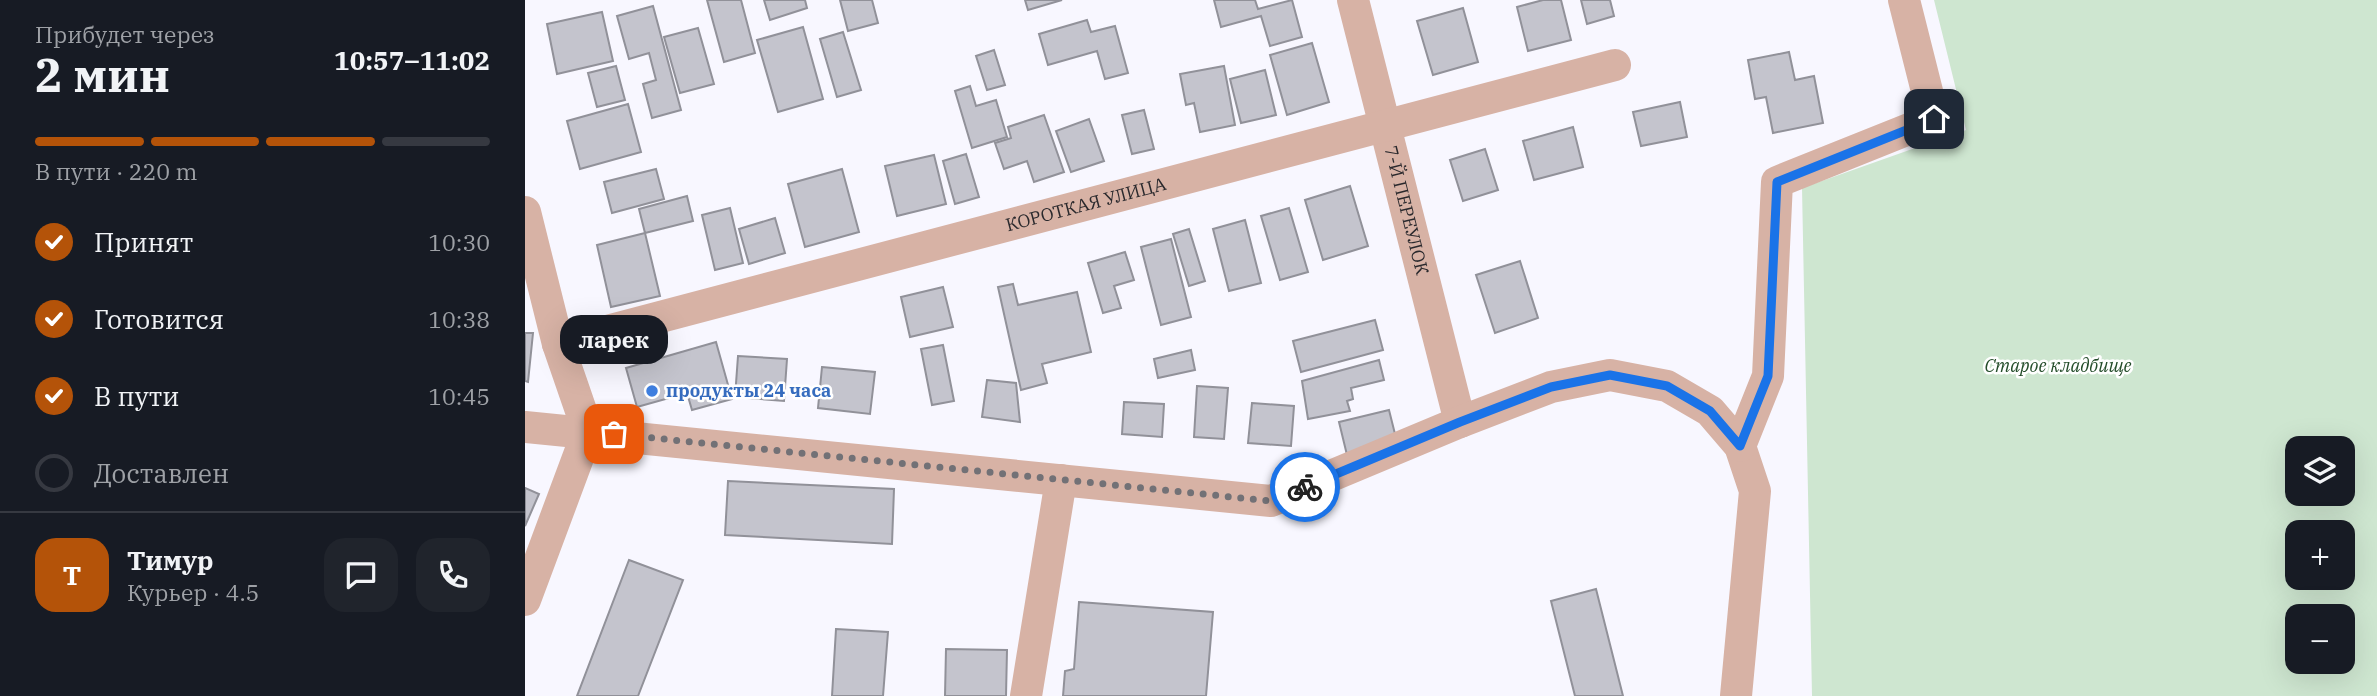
<!DOCTYPE html>
<html lang="ru">
<head>
<meta charset="utf-8">
<style>
	body { margin:0; font-family:"IBM Plex Serif",serif; background:#20242c; color:#f1f3f6; height:100vh; display:flex; flex-direction:column; font-size:26px; white-space:nowrap }
	* { box-sizing:border-box; margin:0 }
	p { font-size:23px; color:#9ea1a6 }
	.icon { flex:none; width:38px; height:38px; fill:none; stroke:currentColor; stroke-width:2; stroke-linecap:round; stroke-linejoin:round }
	.map { position:relative; flex:1; overflow:hidden }
	.sheet { display:flex; flex-direction:column; background:#171b24; width:525px }
	.sheet>* { flex:none }
	.fabs { position:absolute; left:1760px; top:436px; display:grid; gap:14px }
	.fabs a { display:grid; place-items:center; width:70px; height:70px; border-radius:14px; background:#171b24; box-shadow:0 7px 28px #0002; font-size:35px }
	.pin { position:absolute; display:grid; place-items:center; width:60px; height:60px; color:#fff; margin:-30px; border-radius:14px; box-shadow:0 4px 10px #0006 }
	.courier { position:absolute; display:grid; place-items:center; width:70px; height:70px; margin:-35px; border:5px solid #1a73e8; border-radius:50%; background:#fff; color:#222; box-shadow:0 2px 9px #0007 }
	.bubble { position:absolute; height:49px; border-radius:21px; background:#171b24; box-shadow:0 7px 28px #0002; font-size:23px; font-weight:700; line-height:49px; text-align:center }
	.headline em { font-style:normal; font-weight:700 }
	.headline div { display:flex; flex-direction:column-reverse }
	.headline { display:flex; align-items:center; justify-content:space-between; height:119px; padding:0 35px }
	h1 { font-size:46px; font-weight:700; line-height:52px }
	.bar { display:grid; grid-template-columns:repeat(4,1fr); gap:10px 7px; align-content:center; height:84px; padding:0 35px }
	.bar i { height:9px; border-radius:5px; background:#363941 }
	.bar .active { background:#b45309 }
	.bar p { grid-column:span 4 }
	.line { display:flex; align-items:center; gap:18px; padding:0 35px; border-top:2px solid #363941 }
	.line div { flex:1 }
	.round { display:grid; place-items:center; flex:none; width:74px; height:74px; border-radius:21px; background:#20242c }
	ol { padding:0 35px; list-style:none }
	li { display:flex; align-items:center; gap:21px; height:77px }
	li p { margin-inline-start:auto }
	li .icon { padding:7px; border-radius:50%; background:#b45309; color:#fff; stroke-width:4 }
	li:last-child { color:#9ea1a6 }
	li i { width:38px; height:38px; border:4px solid #363941; border-radius:50% }
	main { display:flex; flex:1; min-height:0 }
	.map>svg:first-child { display:block }
</style>
</head>
<body>
<main>
<section class="sheet">
<div class="headline"><div><h1>2 мин</h1><p>Прибудет через</p></div><em>10:57–11:02</em></div>
<div class="bar"><i class="active"></i><i class="active"></i><i class="active"></i><i></i><p>В пути · 220 m</p></div>
<ol>
<li><svg class="icon" aria-label="check" viewBox="0 0 24 24"><path d="M5 12l5 5 9-10"/></svg>Принят<p>10:30</p></li>
<li><svg class="icon" aria-label="check" viewBox="0 0 24 24"><path d="M5 12l5 5 9-10"/></svg>Готовится<p>10:38</p></li>
<li><svg class="icon" aria-label="check" viewBox="0 0 24 24"><path d="M5 12l5 5 9-10"/></svg>В пути<p>10:45</p></li>
<li><i></i>Доставлен</li>
</ol>
<div class="line" style="height:126px"><b class="round" style="background:#b45309;color:#fff">Т</b><div><b>Тимур</b><p>Курьер · 4.5</p></div><a class="round"><svg class="icon" aria-label="chat" viewBox="0 0 24 24"><path d="M4 5h16v11H9l-5 4z"/></svg></a><a class="round"><svg class="icon" aria-label="phone" viewBox="0 0 24 24"><path d="M5 4h4l2 5-3 2q2 4 5 5l2-3 5 2v4C11 20 4 13 5 4z"/></svg></a></div>
</section>
<div class="map">
<svg width="1852" height="696" viewBox="0 0 1852 696">
	<rect width="100%" height="100%" fill="#f8f7ff"/>
	<!-- green -->
	<path fill="#cee6d0" fill-rule="evenodd" d="M1409,0H1852V696H1287L1277,188L1441,130ZM1773,448H1818V494H1773ZM1773,532H1818V578H1773ZM1773,616H1818V662H1773Z"/>
	<!-- building -->
	<g fill="#c4c4cd" stroke="#919199" stroke-width="2">
		<polygon points="182,0 216,0 230,53 199,62"/>
		<polygon points="239,0 280,0 282,8 245,20"/>
		<polygon points="315,0 347,0 353,23 323,31"/>
		<polygon points="500,0 537,0 503,10"/>
		<polygon points="689,0 730,0 733,9 767,0 777,37 745,46 736,16 696,27"/>
		<polygon points="1018,0 1036,0 1046,40 1003,51 992,7"/>
		<polygon points="1056,0 1085,0 1089,16 1062,24"/>
		<polygon points="128,6 156,110 127,118 118,84 131,80 124,53 104,59 92,16"/>
		<polygon points="938,8 953,62 908,75 892,21"/>
		<polygon points="77,12 88,61 32,74 22,24"/>
		<polygon points="562,20 566,32 590,26 603,73 580,79 572,51 523,65 514,34"/>
		<polygon points="278,27 298,99 253,112 232,40"/>
		<polygon points="173,28 189,84 155,93 139,37"/>
		<polygon points="318,32 336,90 312,97 295,39"/>
		<polygon points="787,43 804,102 762,115 745,55"/>
		<polygon points="469,50 480,85 462,90 451,56"/>
		<polygon points="1264,52 1270,80 1289,76 1298,123 1248,133 1241,97 1230,99 1223,60"/>
		<polygon points="91,66 100,100 72,107 63,73"/>
		<polygon points="699,66 710,125 675,132 669,103 661,105 655,74"/>
		<polygon points="740,70 751,115 716,123 705,79"/>
		<polygon points="445,86 451,106 471,100 482,137 447,148 430,91"/>
		<polygon points="1155,102 1162,137 1116,146 1108,112"/>
		<polygon points="103,104 116,152 55,169 42,121"/>
		<polygon points="619,110 629,149 607,154 597,115"/>
		<polygon points="519,115 539,172 509,182 502,161 479,169 470,143 486,138 483,127"/>
		<polygon points="564,119 579,161 546,172 531,131"/>
		<polygon points="1048,127 1058,167 1009,180 998,141"/>
		<polygon points="960,149 973,190 938,201 925,160"/>
		<polygon points="441,154 454,197 430,204 418,161"/>
		<polygon points="409,155 421,204 372,216 360,166"/>
		<polygon points="131,169 139,199 87,213 79,182"/>
		<polygon points="317,169 334,232 280,247 263,184"/>
		<polygon points="825,186 843,246 798,260 780,200"/>
		<polygon points="162,196 168,221 120,233 114,209"/>
		<polygon points="205,208 218,263 190,270 177,215"/>
		<polygon points="764,208 783,272 755,280 736,216"/>
		<polygon points="250,218 260,253 224,264 214,229"/>
		<polygon points="720,220 736,283 704,291 688,229"/>
		<polygon points="664,229 680,281 664,286 648,234"/>
		<polygon points="120,233 135,296 86,307 72,245"/>
		<polygon points="646,239 666,317 636,325 616,247"/>
		<polygon points="600,252 609,280 589,286 596,308 578,313 563,263"/>
		<polygon points="995,261 1013,318 970,333 951,275"/>
		<polygon points="488,284 493,305 552,292 566,352 517,364 522,383 496,390 473,287"/>
		<polygon points="418,287 428,327 385,337 376,297"/>
		<polygon points="850,320 858,350 776,372 768,341"/>
		<polygon points="0,333 8,333 3,382 0,381"/>
		<polygon points="191,342 207,399 167,410 162,393 112,407 101,368"/>
		<polygon points="418,345 429,401 407,405 396,349"/>
		<polygon points="666,350 670,370 633,378 629,359"/>
		<polygon points="213,356 262,359 259,401 210,397"/>
		<polygon points="854,360 859,380 826,388 828,399 822,401 825,411 783,419 777,381"/>
		<polygon points="297,367 350,372 345,414 293,408"/>
		<polygon points="462,380 491,383 495,422 457,417"/>
		<polygon points="672,386 703,388 699,439 669,437"/>
		<polygon points="599,402 639,404 637,437 597,434"/>
		<polygon points="727,403 769,406 766,446 723,443"/>
		<polygon points="864,410 872,442 822,455 814,422"/>
		<polygon points="203,481 369,489 367,544 200,535"/>
		<polygon points="0,488 14,494 0,526"/>
		<polygon points="104,560 158,580 113,696 52,696"/>
		<polygon points="1071,589 1098,696 1050,696 1026,601"/>
		<polygon points="554,602 688,612 681,696 538,696 540,671 549,669"/>
		<polygon points="311,629 363,632 358,696 307,696"/>
		<polygon points="421,649 482,650 481,696 420,696"/>
	</g>
	<g fill="none" stroke-linecap="round" stroke-linejoin="round">
		<!-- minor -->
		<g stroke="#d7b2a5" stroke-width="32">
			<path id="s1" d="M828,0L935,422"/>
			<polyline points="0,212 33,344 63,431 0,600"/>
			<path id="s2" d="M33,344L1090,65"/>
			<polyline points="0,427 746,501 935,422 1026,387 1085,375 1142,386 1185,411 1215,446 1230,491 1211,696"/>
			<polyline points="1215,446 1243,376 1252,182 1409,119 1379,0"/>
			<polyline points="501,696 536,480"/>
		</g>
	</g>
	<g fill="none" stroke-linecap="round" stroke-linejoin="round">
		<!-- done -->
		<polyline stroke="#727176" stroke-width="7" stroke-dasharray="0 12.6" points="89,434 746,501 780,487"/>
		<!-- route -->
		<polyline stroke="#1a73e8" stroke-width="9" points="780,487 935,422 1026,387 1085,375 1142,386 1185,411 1215,446 1243,376 1252,182 1409,119"/>
	</g>
	<!-- markers -->
	<circle fill="#3f7fe0" stroke="#fff" stroke-width="2.5" cx="127" cy="391" r="7"/>
	<g text-anchor="middle" stroke-width="5" stroke-linejoin="round" paint-order="stroke">
		<!-- street labels -->
		<g font-size="18" fill="#2a292d" stroke="#fff">
			<text dy="6" stroke="none"><textPath href="#s2" startOffset="546">КОРОТКАЯ УЛИЦА</textPath></text>
			<text dy="6" stroke="none"><textPath href="#s1" startOffset="217">7-Й ПЕРЕУЛОК</textPath></text>
		</g>
		<!-- park labels -->
		<g font-size="18" font-style="italic" fill="#244d2a" stroke="#fff">
			<text x="1533" y="372">Старое кладбище</text>
		</g>
		<!-- shop labels -->
		<g font-size="18" font-weight="bold" fill="#366cbe" stroke="#fff" text-anchor="start">
			<text x="141" y="397">продукты 24 часа</text>
		</g>
	</g>
</svg>
<div class="fabs">
<a><svg class="icon" aria-label="layers" viewBox="0 0 24 24"><path d="M12 4l9 5-9 5-9-5zM3 14l9 5 9-5"/></svg></a>
<a>+</a>
<a>−</a>
</div>
<div class="pin" style="left:89px;top:434px;background:#ea580c"><svg class="icon" aria-label="bag" viewBox="0 0 24 24"><path d="M5 8h14l-1 12H6zM9 8a3 3 0 0 1 6 0"/></svg></div>
<div class="pin" style="left:1409px;top:119px;background:#1f2937"><svg class="icon" aria-label="home" viewBox="0 0 24 24"><path d="M3 11l9-7 9 7M6 9v11h12V9"/></svg></div>
<div class="courier" style="left:780px;top:487px"><svg class="icon" aria-label="bike" viewBox="0 0 24 24"><circle cx="6" cy="16" r="4"/><circle cx="18" cy="16" r="4"/><path d="M6 16l4-8h5l3 8M10 8l3 8H6M13 5h3"/></svg></div>
<div class="bubble" style="left:35px;top:315px;width:108px">ларек</div>
</div>
</main>
</body>
</html>
